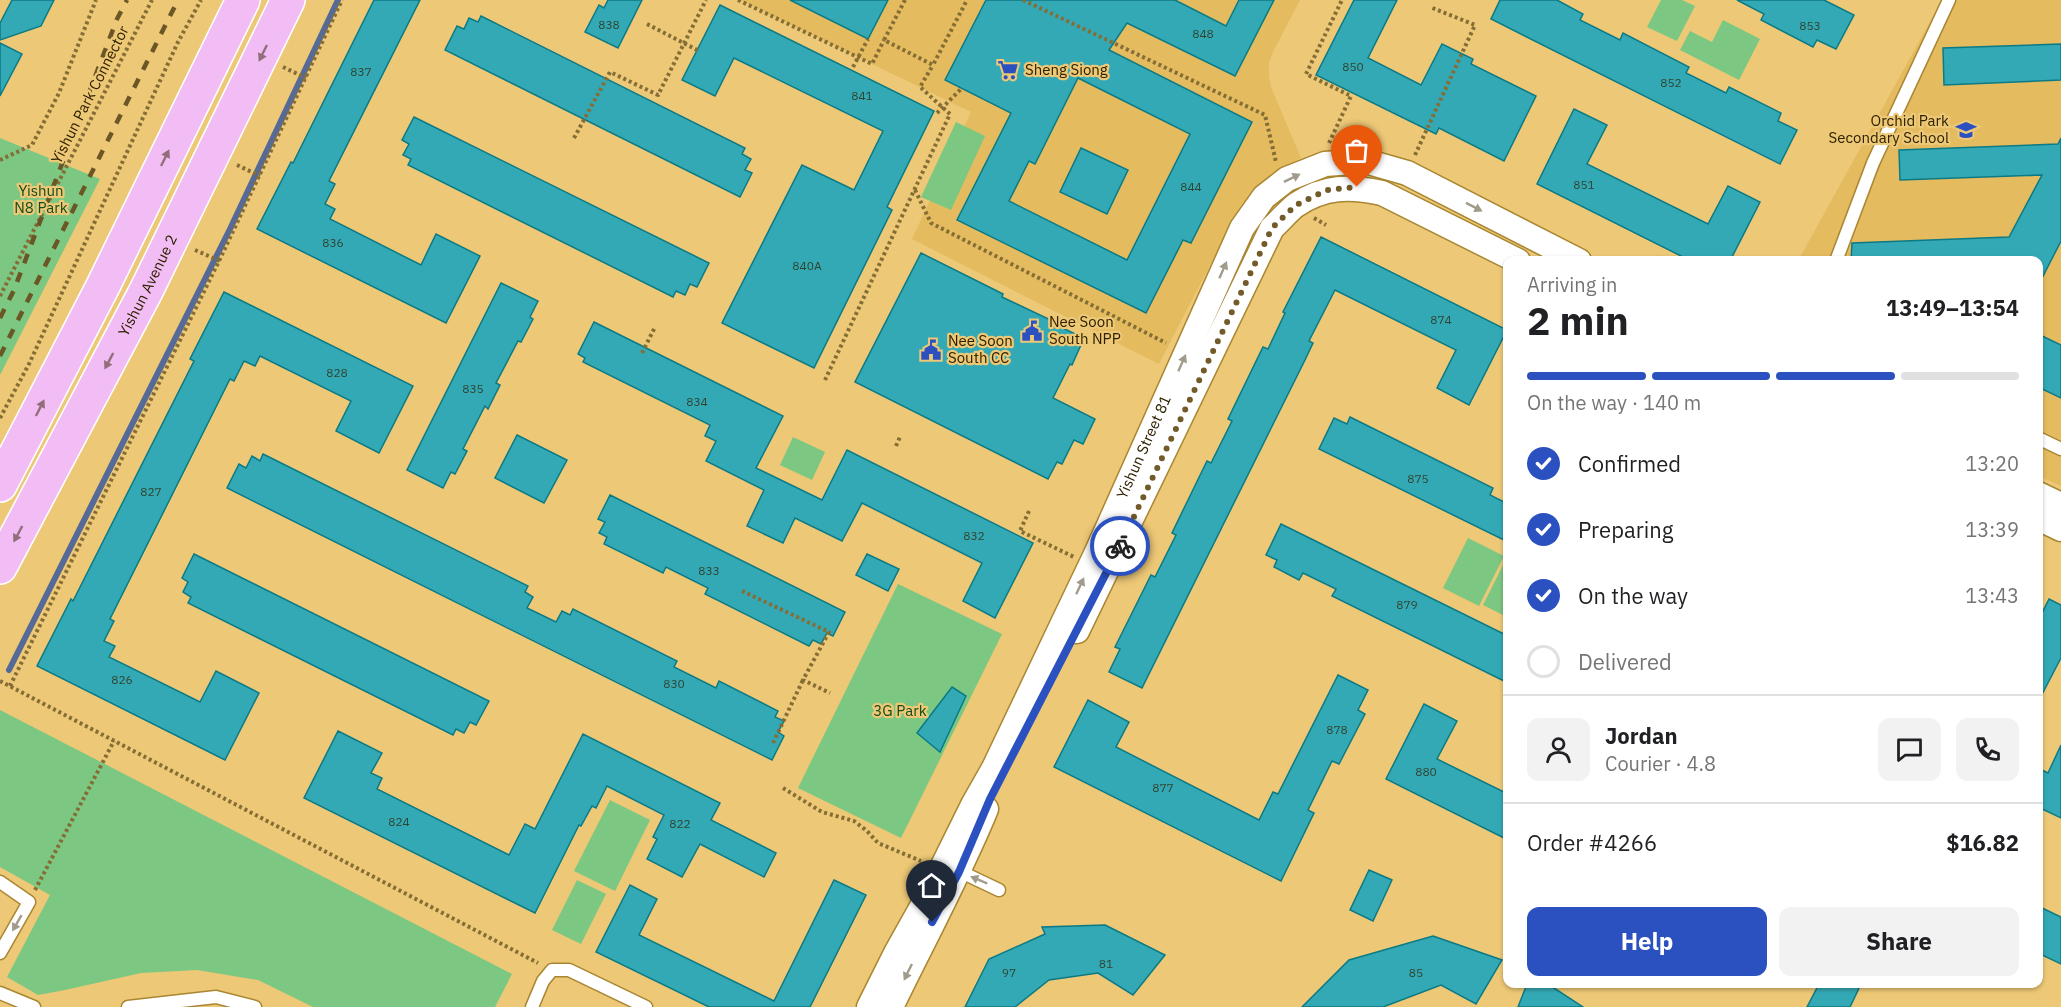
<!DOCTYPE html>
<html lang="en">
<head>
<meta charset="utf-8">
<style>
	body { margin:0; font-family:"IBM Plex Sans",sans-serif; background:#f2f2f2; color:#202124; height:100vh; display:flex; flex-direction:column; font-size:22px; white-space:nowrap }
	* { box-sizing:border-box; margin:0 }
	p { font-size:20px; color:#757577 }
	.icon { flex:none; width:33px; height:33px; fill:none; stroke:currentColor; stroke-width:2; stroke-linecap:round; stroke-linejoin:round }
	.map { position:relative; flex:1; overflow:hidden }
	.sheet { position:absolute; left:1503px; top:256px; width:540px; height:732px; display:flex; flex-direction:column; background:#fff; border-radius:12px; box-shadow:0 2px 4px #0004 }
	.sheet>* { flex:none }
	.pin { position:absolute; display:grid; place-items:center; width:51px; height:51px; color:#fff; margin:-62px -26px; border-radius:50% 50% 50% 0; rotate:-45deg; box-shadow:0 0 6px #0007 }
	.pin .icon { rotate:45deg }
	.courier { position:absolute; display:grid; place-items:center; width:60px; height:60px; margin:-30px; border:4px solid #2b51c1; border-radius:50%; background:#fff; color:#222; box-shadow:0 2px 8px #0007 }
	.head em { font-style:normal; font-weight:700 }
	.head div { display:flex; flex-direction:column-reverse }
	.head { display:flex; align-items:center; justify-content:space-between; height:102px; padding:0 24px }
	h1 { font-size:39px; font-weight:700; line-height:45px }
	.bar { display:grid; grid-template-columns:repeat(4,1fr); gap:9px 6px; align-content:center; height:72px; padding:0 24px }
	.bar i { height:8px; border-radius:4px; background:#e0e0e0 }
	.bar .current { background:#2b51c1 }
	.bar p { grid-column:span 4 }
	.line { display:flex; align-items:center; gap:15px; padding:0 24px; border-top:2px solid #e0e0e0 }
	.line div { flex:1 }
	.round { display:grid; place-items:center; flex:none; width:63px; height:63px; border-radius:12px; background:#f2f2f2 }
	ol { padding:0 24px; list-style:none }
	li { display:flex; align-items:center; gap:18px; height:66px }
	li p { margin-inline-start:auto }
	li .icon { padding:6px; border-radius:50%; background:#2b51c1; color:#fff; stroke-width:4 }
	li:last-child { color:#757577 }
	li i { width:33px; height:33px; border:3px solid #e0e0e0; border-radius:50% }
	.button { display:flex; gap:12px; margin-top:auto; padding:12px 24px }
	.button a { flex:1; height:69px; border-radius:12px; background:#2b51c1; color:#fff; font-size:24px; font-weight:700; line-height:69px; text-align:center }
	.button a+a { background:#f2f2f2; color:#202124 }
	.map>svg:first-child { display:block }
</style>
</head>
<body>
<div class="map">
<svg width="2061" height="1007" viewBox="0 0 2061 1007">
	<rect width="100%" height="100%" fill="#edc876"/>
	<!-- built -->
	<g fill="#e4bb5f">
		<polygon points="740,0 1300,0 1273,52 1269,63 1269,76 1271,87 1301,158 1271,174 1241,205 1159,364 912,239 971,112"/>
		<polygon points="1942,0 2061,0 2061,486 2039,476 2038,261 1798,261"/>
	</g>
	<!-- green -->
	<g fill="#7cc781">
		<polygon points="1661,0 1682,0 1695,6 1677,41 1647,27"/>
		<polygon points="1723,20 1760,39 1739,80 1680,50 1690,31 1712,42"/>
		<polygon points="956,122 985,136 951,210 921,197"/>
		<polygon points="0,138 100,179 0,375"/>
		<polygon points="793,437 825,452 812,480 780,465"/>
		<polygon points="1468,538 1504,556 1479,606 1443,588"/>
		<polygon points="1505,561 1508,563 1507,617 1483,605"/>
		<polygon points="898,584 1002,634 901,838 798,788"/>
		<polygon points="0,710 512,974 495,1007 313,1007 258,980 197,970 141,973 65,990 38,995 7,977 50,895 0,867"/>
		<polygon points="610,800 650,820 615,891 574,871"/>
		<polygon points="577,880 606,894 581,944 552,930"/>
	</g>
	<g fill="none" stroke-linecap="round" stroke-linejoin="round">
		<!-- stream -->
		<polyline stroke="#566a98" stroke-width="6" points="9,670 230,229 338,0"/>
	</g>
	<!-- building -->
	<g fill="#34a9b6" stroke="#0c7a84" stroke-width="1.5" fill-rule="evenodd">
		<polygon points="12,0 54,0 41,26 0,40 0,23"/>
		<polygon points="374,0 420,0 329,181 335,184 325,204 335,209 330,219 421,265 436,234 480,256 446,323 257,229 291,162 293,163"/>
		<polygon points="608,0 642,0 618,48 585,32 599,5 604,8"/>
		<polygon points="790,0 888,0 868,39"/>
		<path d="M986,0H1175L1226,26L1239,0H1274L1235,76L1127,23L1109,50L1252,122L1191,243L1183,240L1146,313L957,220L1011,113L945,80ZM1078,78L1190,134L1127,260L1009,201L1029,161L1035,164Z"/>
		<polygon points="1354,0 1397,0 1368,58 1421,85 1442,44 1473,59 1471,64 1536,96 1504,161 1439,128 1436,134 1316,75"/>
		<polygon points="1500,0 1557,0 1583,14 1580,20 1620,40 1623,33 1689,67 1686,73 1726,93 1729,87 1781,113 1778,121 1797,130 1780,164 1491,19"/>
		<polygon points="1737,0 1824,0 1854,15 1836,49 1817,40 1813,47 1761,20 1764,14"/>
		<polygon points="720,5 934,111 887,207 892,210 814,368 722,323 802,165 854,190 883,131 734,58 715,96 682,80"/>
		<polygon points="481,16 745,148 742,154 751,159 745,170 752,173 740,197 445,50 457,26 464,29 469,18 478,22"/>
		<polygon points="0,43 22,54 0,96"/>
		<polygon points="2061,44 2061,80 1944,85 1943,48"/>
		<polygon points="1574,109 1607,125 1587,164 1708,224 1728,186 1760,202 1730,261 1691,261 1537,184"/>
		<polygon points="414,117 709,263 697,287 690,284 685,295 676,291 673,297 408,165 411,159 403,155 409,144 402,140"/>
		<polygon points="2061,138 2061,241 2038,286 2038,261 1851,261 1852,243 2009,237 2042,175 1900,180 1899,150 2058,144"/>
		<polygon points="1081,148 1128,170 1107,214 1060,192"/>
		<polygon points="1321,237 1507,330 1469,405 1437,388 1456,350 1335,290 1309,341 1313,343 1305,360 1142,688 1109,672 1120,649 1115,647 1151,575 1155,577 1176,535 1172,533 1187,502 1207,461 1211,463 1232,421 1228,419 1263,347 1268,349 1285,313 1283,312"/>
		<polygon points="921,253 1003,294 1002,297 1055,322 1054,324 1084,338 1072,365 1070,364 1053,398 1095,419 1083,444 1074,440 1062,464 1057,462 1048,479 855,382"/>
		<polygon points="501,283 538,301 530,317 533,319 521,342 518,341 496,383 500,385 488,409 485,406 463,449 467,451 455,474 451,472 443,488 407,470"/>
		<polygon points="224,292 413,386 379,453 336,431 351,401 260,356 255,366 244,361 234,381 230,379 110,619 114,621 104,641 115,646 109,657 200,702 216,671 259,693 225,760 37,666 71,599 73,601 194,361 190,359"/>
		<polygon points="594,322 783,416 756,468 822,500 847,450 1033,543 995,618 963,601 982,563 862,503 842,541 795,518 783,543 747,526 764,490 706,461 716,441 705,436 710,425 583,362 585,358 578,354"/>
		<polygon points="2038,334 2061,345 2061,398 2038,387"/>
		<polygon points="1350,417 1493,488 1490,495 1508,504 1508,542 1319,449 1334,418 1347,424"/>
		<polygon points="517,435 567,460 544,503 495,478"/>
		<polygon points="263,454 528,586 525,592 533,597 527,608 556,622 562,611 570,615 573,609 677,661 674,667 716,688 719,681 778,711 775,717 784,721 778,732 784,736 772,760 227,488 239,464 246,468 252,456 260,461"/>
		<polygon points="610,495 845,612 833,636 827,633 821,644 813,640 809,646 705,594 708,588 666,567 663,573 604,544 607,537 599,533 605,522 598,519"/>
		<polygon points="1281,524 1508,636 1508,683 1332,596 1336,589 1303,573 1299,580 1274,567 1277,560 1266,555"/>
		<polygon points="194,554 489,701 476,725 470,722 464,733 456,729 453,735 188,603 191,597 183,592 188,582 182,578"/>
		<polygon points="867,554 899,569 888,591 856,575"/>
		<polygon points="2049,599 2061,605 2061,658 2038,702 2038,621"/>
		<polygon points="1338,675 1368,690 1358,710 1365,714 1339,764 1332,761 1308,810 1314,813 1281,881 1054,767 1088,700 1129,722 1116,747 1259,820 1273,792 1278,794"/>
		<polygon points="952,687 966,696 940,752 917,733"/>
		<polygon points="1424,704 1457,721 1437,759 1508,794 1508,840 1386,779"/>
		<polygon points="338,731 382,753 371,773 382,778 377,789 509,855 525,824 535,829 583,734 720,803 711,820 776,853 764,877 700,844 682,877 647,859 657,839 653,837 664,815 607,786 596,808 592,806 581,826 579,825 535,913 304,798"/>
		<polygon points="2061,745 2061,818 2038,807 2038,768 2048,773"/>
		<polygon points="1369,870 1392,880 1373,921 1350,910"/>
		<polygon points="834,880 866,895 810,1007 709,1007 596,952 630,885 657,899 639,935 774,1001"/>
		<polygon points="2038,906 2061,917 2061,964 2038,953"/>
		<polygon points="1105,925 1165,955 1133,995 1098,973 1049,980 1015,1007 965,1007 989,959 1045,934 1042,927"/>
		<polygon points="1433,936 1502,960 1476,1004 1441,985 1383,1007 1302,1007 1349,960"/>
		<polygon points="1527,984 1548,984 1583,1007 1518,1007"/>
		<polygon points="1819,984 1861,984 1850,1007 1807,1007"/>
	</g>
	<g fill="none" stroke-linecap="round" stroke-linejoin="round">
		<!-- service casing -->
		<g stroke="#a98631" stroke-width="15">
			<g id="service">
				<polyline points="1836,261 1873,163 1949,0"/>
				<polyline points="2038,438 2061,449"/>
				<polyline points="957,870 999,890"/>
				<polyline points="0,882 29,902 0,953"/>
				<polyline points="0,993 34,1007"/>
				<polyline points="128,1007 216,997 255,1007"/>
				<polyline points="532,1007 543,981 552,970 569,970 646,1007"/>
			</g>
		</g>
		<!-- minor casing -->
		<g stroke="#a98631" stroke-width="27">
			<g id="minor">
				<polyline points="2038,494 2061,505"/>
				<polyline points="2038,518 2061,529"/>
				<path d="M1077,631L1272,228C1280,221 1288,211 1296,205C1324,186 1350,186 1382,193L1518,261"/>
				<path id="s1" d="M869,1007L896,953L929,894L973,805L994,768L1064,621L1097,552L1242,228L1264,197L1287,179L1325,164L1365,161L1407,173L1579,261"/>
				<path d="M891,1007C923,941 958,877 986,809"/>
			</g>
		</g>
		<!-- primary casing -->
		<g stroke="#fff" stroke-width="36">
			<g id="primary">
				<polyline points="0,485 103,286 243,0"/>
				<path id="s2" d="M0,567L146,291L288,0"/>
			</g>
		</g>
		<!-- path -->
		<g stroke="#856d36" stroke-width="4" stroke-dasharray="3 3" stroke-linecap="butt">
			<polyline points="738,0 872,64 884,40"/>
			<polyline points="905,0 884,40 933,65 967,0"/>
			<polyline points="1023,0 1265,115 1276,162"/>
			<polyline points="647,24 699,51"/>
			<polyline points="283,67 306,78"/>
			<polyline points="853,67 868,39"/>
			<polyline points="937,113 962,88"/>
			<polyline points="574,138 610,72 658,95 706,0"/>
			<polyline points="1329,143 1351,96 1306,74 1342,0"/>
			<polyline points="1415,155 1475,25 1430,7"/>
			<polyline points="0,160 32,145 59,93 96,0"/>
			<polyline points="237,165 260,176"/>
			<polyline points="915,190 931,223 1166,343"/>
			<polyline points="1314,218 1326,225"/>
			<polyline points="195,250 220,261"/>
			<polyline points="0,296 152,0"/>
			<polyline points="642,353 655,327"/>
			<polyline points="825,380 950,114 920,87 933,65"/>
			<polyline points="0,418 29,364 178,42 201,0"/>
			<polyline points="896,446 900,437"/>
			<polyline points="1029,511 1020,531 1074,557"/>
			<polyline points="742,591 829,632 803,680 830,693"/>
			<polyline points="0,681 538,963"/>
			<polyline points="10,686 219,261 342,0"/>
			<polyline points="773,743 803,680"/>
			<polyline points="783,788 822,812 854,821 867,831 878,843 921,861"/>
			<polyline points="35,890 114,741"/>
		</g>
		<!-- service -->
		<use href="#service" stroke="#fff" stroke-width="12"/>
		<!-- minor -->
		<use href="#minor" stroke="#fff" stroke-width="24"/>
		<!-- primary -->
		<use href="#primary" stroke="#f2bdf4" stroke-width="33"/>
		<!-- rail -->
		<g stroke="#6b5625" stroke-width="4.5" stroke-dasharray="10 10" stroke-linecap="butt">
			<polyline points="0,318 14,290 117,19 127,0"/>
			<polyline points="0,356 178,0"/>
		</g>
	</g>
	<!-- one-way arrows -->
	<defs><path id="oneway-solid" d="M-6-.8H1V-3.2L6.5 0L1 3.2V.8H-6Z" transform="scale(1.5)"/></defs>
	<g fill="#906f7a">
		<use href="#oneway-solid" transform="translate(263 53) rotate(116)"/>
		<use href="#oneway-solid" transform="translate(165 158) rotate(-64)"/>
		<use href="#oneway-solid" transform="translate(109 361) rotate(118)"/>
		<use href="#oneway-solid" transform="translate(40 408) rotate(-63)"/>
		<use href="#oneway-solid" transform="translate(18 534) rotate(118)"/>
	</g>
	<g fill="#a19b8c">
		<use href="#oneway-solid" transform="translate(1292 178) rotate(-26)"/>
		<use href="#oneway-solid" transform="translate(1474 207) rotate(27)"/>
		<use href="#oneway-solid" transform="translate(1223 270) rotate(-66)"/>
		<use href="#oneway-solid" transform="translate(1182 363) rotate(-66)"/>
		<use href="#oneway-solid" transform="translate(1080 586) rotate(-65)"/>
		<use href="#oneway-solid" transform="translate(979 880) rotate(-157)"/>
		<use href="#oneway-solid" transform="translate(17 923) rotate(120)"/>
		<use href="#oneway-solid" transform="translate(908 972) rotate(116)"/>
	</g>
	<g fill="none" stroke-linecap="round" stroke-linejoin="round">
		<!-- done -->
		<polyline stroke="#725b29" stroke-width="6" stroke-dasharray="0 10.8" points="1120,546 1272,228 1296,205 1327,190 1357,187"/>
		<!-- route -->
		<polyline stroke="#2b51c1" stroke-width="8" points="932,922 959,872 990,799 1120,546"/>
	</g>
	<!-- icons -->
	<defs>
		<g id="supermarket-bare" transform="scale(1.62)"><path d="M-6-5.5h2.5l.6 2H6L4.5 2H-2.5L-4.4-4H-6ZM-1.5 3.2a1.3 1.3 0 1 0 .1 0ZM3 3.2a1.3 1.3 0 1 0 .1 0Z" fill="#2b51c1" stroke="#edc876" stroke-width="2.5" paint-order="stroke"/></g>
		<g id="school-bare" transform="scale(1.62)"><path d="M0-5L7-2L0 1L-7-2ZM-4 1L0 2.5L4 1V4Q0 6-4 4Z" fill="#2b51c1" stroke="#edc876" stroke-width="2.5" paint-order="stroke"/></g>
		<g id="civic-bare" transform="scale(1.62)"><path d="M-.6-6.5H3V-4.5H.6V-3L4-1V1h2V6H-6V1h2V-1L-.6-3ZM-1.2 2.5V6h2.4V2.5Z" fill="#2b51c1" stroke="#edc876" stroke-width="2.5" paint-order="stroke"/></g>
	</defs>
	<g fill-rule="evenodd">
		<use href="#supermarket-bare" x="1008" y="70"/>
		<use href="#school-bare" x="1966" y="130"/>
		<use href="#civic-bare" x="1032" y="331"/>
		<use href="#civic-bare" x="931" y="350"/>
	</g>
	<g text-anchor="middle" stroke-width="4.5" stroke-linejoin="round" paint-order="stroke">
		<!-- number labels -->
		<g font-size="12" fill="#30432e">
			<text x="609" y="29">838</text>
			<text x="1810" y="30">853</text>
			<text x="1203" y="38">848</text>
			<text x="1353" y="71">850</text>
			<text x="361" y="76">837</text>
			<text x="1671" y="87">852</text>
			<text x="862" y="100">841</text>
			<text x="1584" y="189">851</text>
			<text x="1191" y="191">844</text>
			<text x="333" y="247">836</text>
			<text x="807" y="270">840A</text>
			<text x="1441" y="324">874</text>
			<text x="337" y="377">828</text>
			<text x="473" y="393">835</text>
			<text x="697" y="406">834</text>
			<text x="1418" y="483">875</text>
			<text x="151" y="496">827</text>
			<text x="974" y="540">832</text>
			<text x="709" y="575">833</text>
			<text x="1407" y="609">879</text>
			<text x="122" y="684">826</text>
			<text x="674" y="688">830</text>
			<text x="1337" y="734">878</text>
			<text x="1426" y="776">880</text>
			<text x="1163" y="792">877</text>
			<text x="399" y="826">824</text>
			<text x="680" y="828">822</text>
			<text x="1106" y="968">81</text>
			<text x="1009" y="977">97</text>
			<text x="1416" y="977">85</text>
		</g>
		<!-- poi labels -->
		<g font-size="15" fill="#2f2100" stroke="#edc876" text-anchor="start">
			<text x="1025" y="75">Sheng Siong</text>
			<text x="1949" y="126" text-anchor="end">Orchid Park<tspan x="1949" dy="17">Secondary School</tspan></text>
			<text x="1049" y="327">Nee Soon<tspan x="1049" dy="17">South NPP</tspan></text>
			<text x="948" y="346">Nee Soon<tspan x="948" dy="17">South CC</tspan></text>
		</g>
		<!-- street labels -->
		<g font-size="15" fill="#2f2100" stroke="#edc876">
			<text transform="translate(90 95) rotate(-63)" y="5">Yishun Park Connector</text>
			<text dy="5" stroke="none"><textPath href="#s2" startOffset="318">Yishun Avenue 2</textPath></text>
			<text dy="5" stroke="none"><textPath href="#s1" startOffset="624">Yishun Street 81</textPath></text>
		</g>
		<!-- park labels -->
		<g font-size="15" fill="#134a1b" stroke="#edc876">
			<text x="41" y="196">Yishun<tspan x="41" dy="17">N8 Park</tspan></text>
			<text x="900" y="716">3G Park</text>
		</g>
	</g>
</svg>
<div class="pin" style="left:1357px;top:187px;background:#ea580c"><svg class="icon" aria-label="bag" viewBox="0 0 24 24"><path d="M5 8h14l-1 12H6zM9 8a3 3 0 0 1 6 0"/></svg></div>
<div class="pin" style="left:932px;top:922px;background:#1f2937"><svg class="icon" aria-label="home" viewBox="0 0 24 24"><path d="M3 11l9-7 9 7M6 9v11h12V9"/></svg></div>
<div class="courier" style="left:1120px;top:546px"><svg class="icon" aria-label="bike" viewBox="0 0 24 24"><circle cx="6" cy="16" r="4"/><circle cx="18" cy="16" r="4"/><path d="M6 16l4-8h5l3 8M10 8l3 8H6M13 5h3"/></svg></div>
<section class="sheet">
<div class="head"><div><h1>2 min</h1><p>Arriving in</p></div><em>13:49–13:54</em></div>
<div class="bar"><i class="current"></i><i class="current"></i><i class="current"></i><i></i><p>On the way · 140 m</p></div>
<ol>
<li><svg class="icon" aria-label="check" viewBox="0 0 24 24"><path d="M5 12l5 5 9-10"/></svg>Confirmed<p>13:20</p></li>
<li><svg class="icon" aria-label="check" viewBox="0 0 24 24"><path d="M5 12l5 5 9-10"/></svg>Preparing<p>13:39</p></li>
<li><svg class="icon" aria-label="check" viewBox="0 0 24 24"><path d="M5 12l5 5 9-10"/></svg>On the way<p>13:43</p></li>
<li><i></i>Delivered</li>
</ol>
<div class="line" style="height:108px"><a class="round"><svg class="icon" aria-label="person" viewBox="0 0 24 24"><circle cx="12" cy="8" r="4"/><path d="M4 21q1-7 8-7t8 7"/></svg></a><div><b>Jordan</b><p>Courier · 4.8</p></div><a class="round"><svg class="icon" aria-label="chat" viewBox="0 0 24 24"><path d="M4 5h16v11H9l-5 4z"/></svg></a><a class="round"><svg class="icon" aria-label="phone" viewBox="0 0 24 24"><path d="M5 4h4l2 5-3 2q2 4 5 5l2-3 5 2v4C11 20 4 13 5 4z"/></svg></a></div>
<div class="line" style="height:78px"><div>Order #4266</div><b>$16.82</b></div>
<div class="button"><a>Help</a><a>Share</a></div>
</section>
</div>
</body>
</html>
